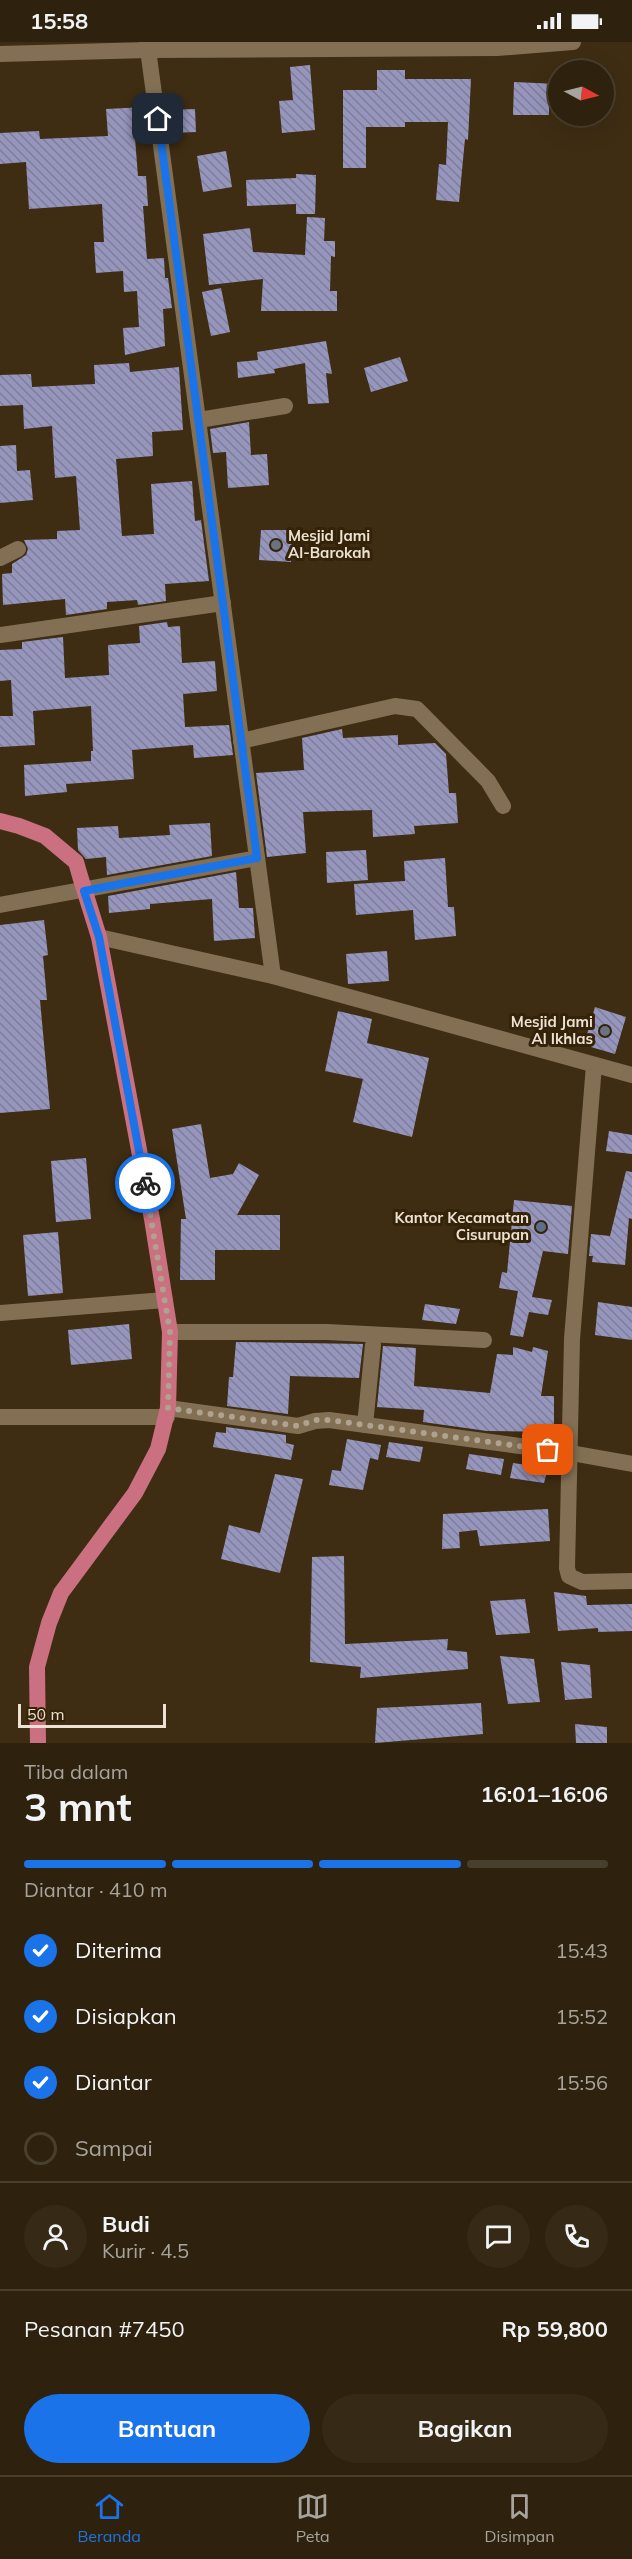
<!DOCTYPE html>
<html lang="id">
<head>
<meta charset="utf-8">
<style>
	body { margin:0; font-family:Mulish,sans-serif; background:#362a17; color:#f1f3f6; height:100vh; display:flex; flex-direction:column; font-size:22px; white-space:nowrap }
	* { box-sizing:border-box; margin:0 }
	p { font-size:20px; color:#a7a49e }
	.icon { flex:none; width:33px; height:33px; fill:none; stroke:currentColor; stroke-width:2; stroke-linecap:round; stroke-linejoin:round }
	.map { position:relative; height:1701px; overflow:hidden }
	.drawer { display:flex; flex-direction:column; background:#2e220e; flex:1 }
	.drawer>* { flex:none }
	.needle { width:39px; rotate:97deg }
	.fabs { position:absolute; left:548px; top:18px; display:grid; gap:12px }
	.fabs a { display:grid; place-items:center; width:66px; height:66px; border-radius:50%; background:#2e220e; box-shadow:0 6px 24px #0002,0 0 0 2px #493f2e; font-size:30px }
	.scale { position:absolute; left:18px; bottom:15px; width:148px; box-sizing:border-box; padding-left:6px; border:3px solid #ece1d2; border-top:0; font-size:16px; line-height:21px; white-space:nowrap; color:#ece1d2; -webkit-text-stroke:4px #342308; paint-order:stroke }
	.pin { position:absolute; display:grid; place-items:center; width:51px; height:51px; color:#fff; margin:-26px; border-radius:12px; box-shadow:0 3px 9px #0006 }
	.courier { position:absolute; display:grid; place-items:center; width:60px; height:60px; margin:-30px; border:4px solid #1a73e8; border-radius:50%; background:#fff; color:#222; box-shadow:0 2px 8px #0007 }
	.overview em { font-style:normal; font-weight:700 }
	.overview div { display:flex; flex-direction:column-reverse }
	.overview { display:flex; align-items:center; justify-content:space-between; height:102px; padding:0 24px }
	h1 { font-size:39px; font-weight:700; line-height:45px }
	.bar { display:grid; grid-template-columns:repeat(4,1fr); gap:9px 6px; align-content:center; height:72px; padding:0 24px }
	.bar i { height:8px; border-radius:4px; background:#493f2e }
	.bar .selected { background:#1a73e8 }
	.bar p { grid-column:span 4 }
	.line { display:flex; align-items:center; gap:15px; padding:0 24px; border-top:2px solid #493f2e }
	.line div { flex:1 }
	.round { display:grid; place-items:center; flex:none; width:63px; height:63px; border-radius:32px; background:#362a17 }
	ol { padding:0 24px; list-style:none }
	li { display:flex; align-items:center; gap:18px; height:66px }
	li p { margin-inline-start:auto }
	li .icon { padding:6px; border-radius:50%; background:#1a73e8; color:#fff; stroke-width:4 }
	li:last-child { color:#a7a49e }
	li i { width:33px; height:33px; border:3px solid #493f2e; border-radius:50% }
	.primary-button { display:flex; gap:12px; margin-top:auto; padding:12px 24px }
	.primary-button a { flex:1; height:69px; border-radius:36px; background:#1a73e8; color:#fff; font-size:24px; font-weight:700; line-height:69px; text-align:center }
	.primary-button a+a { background:#362a17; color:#f1f3f6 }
	.status { display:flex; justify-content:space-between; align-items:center; height:42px; padding:0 30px; background:#2e220e; direction:ltr }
	.status svg { height:16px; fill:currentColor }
	.tabs { display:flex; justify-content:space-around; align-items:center; height:84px; border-top:2px solid #493f2e; background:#2e220e; font-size:16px; color:#a7a49e }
	.tabs a { display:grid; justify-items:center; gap:3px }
	.tabs .selected { color:#1a73e8 }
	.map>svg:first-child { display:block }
</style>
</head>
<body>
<div class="status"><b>15:58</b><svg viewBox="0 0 49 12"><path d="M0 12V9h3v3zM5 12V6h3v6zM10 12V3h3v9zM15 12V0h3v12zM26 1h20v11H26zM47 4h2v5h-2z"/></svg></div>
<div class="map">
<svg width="632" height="1701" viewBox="0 0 632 1701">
	<defs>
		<pattern id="building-back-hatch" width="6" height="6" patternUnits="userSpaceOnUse" patternTransform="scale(1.5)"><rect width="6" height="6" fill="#9695bd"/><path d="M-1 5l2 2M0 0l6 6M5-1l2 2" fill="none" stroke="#7e7d97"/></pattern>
	</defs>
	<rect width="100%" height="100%" fill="#3e2d13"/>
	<!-- building -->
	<g fill="url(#building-back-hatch)">
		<polygon points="310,23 315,88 282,91 279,59 293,58 290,25"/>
		<polygon points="377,28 405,28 405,37 471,37 468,98 465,97 459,160 436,158 439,122 446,123 448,80 405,80 405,85 366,85 366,126 343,126 343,48 377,48"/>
		<polygon points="514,40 558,42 558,62 549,62 549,73 513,73"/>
		<polygon points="145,65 149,95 135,96 138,134 146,134 148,164 143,164 147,217 164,216 165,236 168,236 172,266 163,267 165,304 125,313 123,286 139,285 137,249 124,250 123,229 96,231 94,200 104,200 102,162 29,167 26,120 0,122 0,91 39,89 40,97 108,94 106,67"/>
		<polygon points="195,67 196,90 170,91 167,68"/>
		<polygon points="226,109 232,145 203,150 197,114"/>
		<polygon points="296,132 316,133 315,172 296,172 296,162 247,164 246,138 296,136"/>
		<polygon points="307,175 325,176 324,199 335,199 335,215 331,214 330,249 337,249 337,269 261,269 263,237 209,243 203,192 250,186 253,210 305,213"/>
		<polygon points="221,246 230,290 211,294 202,250"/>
		<polygon points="326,299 332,332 326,331 329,361 308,362 305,321 274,327 275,331 238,336 237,320 258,318 257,310"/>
		<polygon points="400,315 408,339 371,350 364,326"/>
		<polygon points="129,321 130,330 179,325 183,388 152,390 153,414 116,417 122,494 154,492 151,442 192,439 195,479 201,478 209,539 165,542 166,559 138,563 137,558 107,560 107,567 66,573 65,557 3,563 2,532 12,531 12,522 26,513 28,507 24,498 57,497 57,489 80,488 76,434 55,436 52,384 24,387 23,363 0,364 0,333 31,332 32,345 95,342 94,323"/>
		<polygon points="249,380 251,413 267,412 269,443 228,446 226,410 213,411 210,387"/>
		<polygon points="16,403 17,429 30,428 33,458 0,461 0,404"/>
		<polygon points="261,488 293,488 291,520 259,518"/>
		<polygon points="167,580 168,585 180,584 182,621 215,619 217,649 183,652 185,685 229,683 233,713 194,716 193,703 132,708 134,737 66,742 67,750 25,754 24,723 91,719 91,709 93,709 91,664 33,669 35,703 0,705 0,674 13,674 11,638 0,639 0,608 22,607 22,600 63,595 65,636 109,633 108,603 140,601 139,584"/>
		<polygon points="342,687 343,696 398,693 398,703 435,701 446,712 449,751 456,751 458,781 414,784 415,792 373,795 372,768 303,770 306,811 267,815 256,731 304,728 302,696"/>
		<polygon points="210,781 212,814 107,833 106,815 86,817 78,808 77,786 118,784 119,796 170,793 169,783"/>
		<polygon points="366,808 368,838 327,841 326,810"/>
		<polygon points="445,816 448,865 454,865 456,894 415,898 413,868 356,873 354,842 405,839 404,819"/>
		<polygon points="236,830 239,866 253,866 255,896 214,899 212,857 150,862 150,867 109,871 108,854"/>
		<polygon points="44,878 48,913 43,914 47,958 40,958 50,1067 0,1071 0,883"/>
		<polygon points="387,909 389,939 348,942 346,912"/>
		<polygon points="595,965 626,975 615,1012 584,1003"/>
		<polygon points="338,969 372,977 367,1001 429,1016 412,1095 353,1080 363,1037 325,1029"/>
		<polygon points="201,1082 210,1136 233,1132 239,1121 259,1133 237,1173 280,1173 280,1208 215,1208 215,1238 180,1238 181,1177 186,1177 172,1087"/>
		<polygon points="609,1089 632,1093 632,1112 606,1109"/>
		<polygon points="86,1116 91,1177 56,1180 51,1119"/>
		<polygon points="626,1129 632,1130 632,1177 629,1176 625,1223 592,1220 593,1214 589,1214 591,1192 610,1194"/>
		<polygon points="514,1158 572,1164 568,1212 543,1209 532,1255 552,1258 548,1273 529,1270 523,1295 510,1293 518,1249 499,1246 502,1230 507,1231"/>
		<polygon points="58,1190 63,1251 28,1254 23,1193"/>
		<polygon points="598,1260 632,1265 632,1298 595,1293"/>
		<polygon points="425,1262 460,1267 456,1282 422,1278"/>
		<polygon points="129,1282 132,1317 71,1323 68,1288"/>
		<polygon points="236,1300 363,1302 359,1336 290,1334 288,1372 227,1364 229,1335 233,1335"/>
		<polygon points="383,1304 416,1306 414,1344 490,1351 497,1312 513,1313 513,1305 532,1310 533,1305 548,1309 541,1354 554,1354 554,1390 487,1389 423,1380 424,1368 377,1365"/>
		<polygon points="226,1385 286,1393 286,1401 294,1403 291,1418 213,1405 216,1390 226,1391"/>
		<polygon points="347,1397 381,1403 378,1418 370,1416 363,1448 329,1443 332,1428 341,1429"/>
		<polygon points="389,1400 423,1405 420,1420 386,1415"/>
		<polygon points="469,1412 504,1417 501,1433 466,1427"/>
		<polygon points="513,1421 548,1426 544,1441 510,1436"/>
		<polygon points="275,1432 303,1437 280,1531 221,1517 229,1483 260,1491"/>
		<polygon points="548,1467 550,1499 480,1504 477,1488 459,1490 460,1506 442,1507 443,1472"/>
		<polygon points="344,1514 345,1602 448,1597 447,1608 467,1610 468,1627 360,1636 361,1625 310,1620 312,1515"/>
		<polygon points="554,1550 586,1554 587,1563 632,1562 632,1589 598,1590 598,1586 558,1589"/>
		<polygon points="525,1557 530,1591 496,1593 490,1559"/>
		<polygon points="500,1614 534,1617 540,1660 508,1662"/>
		<polygon points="561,1620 590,1623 592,1656 565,1658"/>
		<polygon points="481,1661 483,1692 375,1701 377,1666"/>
		<polygon points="575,1682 607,1685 607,1701 576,1701"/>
	</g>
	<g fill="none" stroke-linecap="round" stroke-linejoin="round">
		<!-- minor -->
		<g stroke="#837054" stroke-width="16">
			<polyline points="147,0 273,934"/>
			<polyline points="0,12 148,8 497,6 573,0"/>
			<polyline points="199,378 285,364"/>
			<polyline points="0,516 18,507"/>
			<polyline points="0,593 223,561"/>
			<polyline points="241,699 395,664 417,667 488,739 503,764"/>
			<polyline points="0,863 257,816"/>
			<polyline points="99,895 273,934 632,1033"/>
			<polyline points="594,1023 572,1297 567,1526 569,1534 582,1540 632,1539"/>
			<polyline points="0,1271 165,1258"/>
			<polyline points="170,1290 327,1290 484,1298"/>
			<polyline points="168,1366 298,1384 315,1379 329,1378 571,1411 632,1422"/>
			<polyline points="0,1375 167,1375"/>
			<polyline points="365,1383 373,1303"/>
		</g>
		<!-- primary -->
		<polyline stroke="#ca7080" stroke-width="16" points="0,779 19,784 45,794 76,820 80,834 99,895 152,1177 170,1290 168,1366 158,1407 135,1451 61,1551 49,1581 37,1625 38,1701"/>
	</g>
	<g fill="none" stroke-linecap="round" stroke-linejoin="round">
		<!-- done -->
		<polyline stroke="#afa28f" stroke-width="6" stroke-dasharray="0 10.8" points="145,1141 170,1290 168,1366 298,1384 315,1378 329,1378 548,1408"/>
		<!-- route -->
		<polyline stroke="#1a73e8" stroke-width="8" points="145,1141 99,895 84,849 257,816 158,77"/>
	</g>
	<!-- markers -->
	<g fill="#6b7280" stroke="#342308" stroke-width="2">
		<circle cx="276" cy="503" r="6"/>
		<circle cx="605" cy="989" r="6"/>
	</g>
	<circle fill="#5c6f8a" stroke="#342308" stroke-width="2" cx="541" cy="1185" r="6"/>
	<g text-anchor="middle" stroke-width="6" stroke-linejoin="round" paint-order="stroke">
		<!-- poi labels -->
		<g font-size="15" font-weight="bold" fill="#ece1d2" stroke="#342308" text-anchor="end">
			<text x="288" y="499" text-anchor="start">Mesjid Jami<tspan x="288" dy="17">Al-Barokah</tspan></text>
			<text x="593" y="985">Mesjid Jami<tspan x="593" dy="17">Al Ikhlas</tspan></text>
			<text x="529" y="1181">Kantor Kecamatan<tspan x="529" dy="17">Cisurupan</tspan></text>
		</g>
	</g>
</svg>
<div class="fabs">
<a><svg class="needle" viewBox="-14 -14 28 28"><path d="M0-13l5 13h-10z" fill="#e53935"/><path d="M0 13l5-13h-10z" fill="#a7a49e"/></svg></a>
</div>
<div class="scale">50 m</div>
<div class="pin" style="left:548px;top:1408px;background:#ea580c"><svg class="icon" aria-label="bag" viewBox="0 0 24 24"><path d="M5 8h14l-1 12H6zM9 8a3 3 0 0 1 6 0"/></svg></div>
<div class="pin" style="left:158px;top:77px;background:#1f2937"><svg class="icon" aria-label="home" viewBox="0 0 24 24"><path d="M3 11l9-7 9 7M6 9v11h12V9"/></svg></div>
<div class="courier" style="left:145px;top:1141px"><svg class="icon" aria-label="bike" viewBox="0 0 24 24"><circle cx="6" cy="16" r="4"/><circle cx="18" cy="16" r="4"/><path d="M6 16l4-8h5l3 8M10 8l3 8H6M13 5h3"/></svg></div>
</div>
<section class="drawer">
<div class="overview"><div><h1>3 mnt</h1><p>Tiba dalam</p></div><em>16:01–16:06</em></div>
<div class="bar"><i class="selected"></i><i class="selected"></i><i class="selected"></i><i></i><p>Diantar · 410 m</p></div>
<ol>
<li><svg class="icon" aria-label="check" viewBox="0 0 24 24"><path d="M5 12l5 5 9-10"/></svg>Diterima<p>15:43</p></li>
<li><svg class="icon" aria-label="check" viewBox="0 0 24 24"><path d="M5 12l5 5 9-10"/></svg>Disiapkan<p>15:52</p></li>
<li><svg class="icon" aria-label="check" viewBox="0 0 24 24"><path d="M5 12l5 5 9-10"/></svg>Diantar<p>15:56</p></li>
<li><i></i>Sampai</li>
</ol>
<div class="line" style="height:108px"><a class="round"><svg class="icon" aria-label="person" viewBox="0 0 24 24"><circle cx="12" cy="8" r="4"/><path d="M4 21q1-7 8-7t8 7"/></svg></a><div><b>Budi</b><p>Kurir · 4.5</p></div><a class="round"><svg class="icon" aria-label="chat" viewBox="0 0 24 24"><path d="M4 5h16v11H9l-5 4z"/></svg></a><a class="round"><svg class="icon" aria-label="phone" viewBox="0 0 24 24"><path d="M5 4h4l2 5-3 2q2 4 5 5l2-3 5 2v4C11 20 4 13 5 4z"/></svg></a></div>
<div class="line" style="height:78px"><div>Pesanan #7450</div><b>Rp 59,800</b></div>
<div class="primary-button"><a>Bantuan</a><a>Bagikan</a></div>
</section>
<nav class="tabs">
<a class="selected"><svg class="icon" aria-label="home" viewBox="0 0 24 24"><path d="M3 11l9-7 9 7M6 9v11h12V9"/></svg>Beranda</a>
<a><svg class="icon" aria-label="map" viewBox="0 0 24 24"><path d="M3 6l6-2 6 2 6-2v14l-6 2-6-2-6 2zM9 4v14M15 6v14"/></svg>Peta</a>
<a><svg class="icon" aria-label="saved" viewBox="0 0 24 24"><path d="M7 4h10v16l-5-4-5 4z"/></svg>Disimpan</a>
</nav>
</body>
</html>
